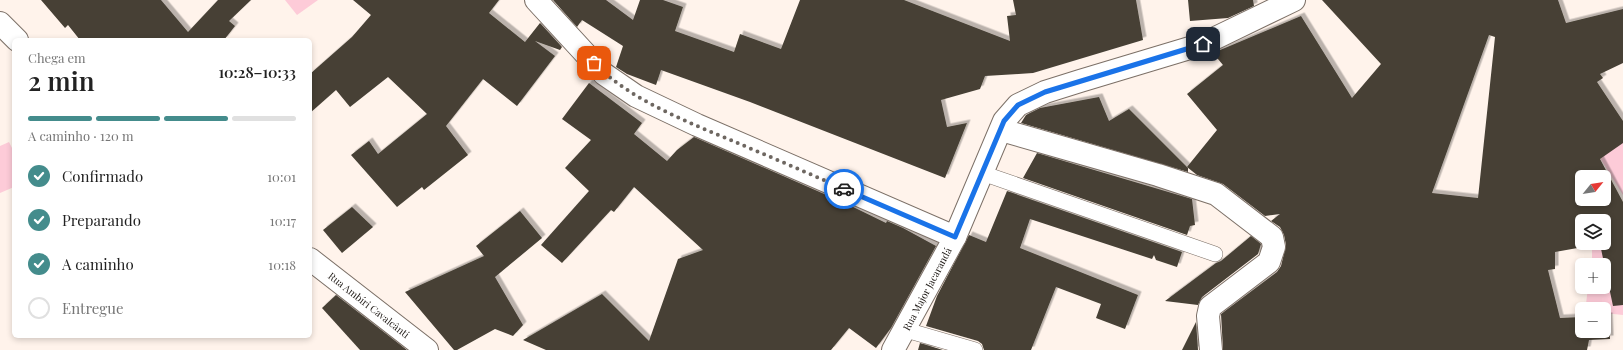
<!DOCTYPE html>
<html lang="pt">
<head>
<meta charset="utf-8">
<style>
	body { margin:0; font-family:"Playfair Display",serif; background:#f2f2f2; color:#222; height:100vh; display:flex; flex-direction:column; font-size:15px; white-space:nowrap }
	* { box-sizing:border-box; margin:0 }
	p { font-size:13px; color:#767676 }
	.icon { flex:none; width:22px; height:22px; fill:none; stroke:currentColor; stroke-width:2; stroke-linecap:round; stroke-linejoin:round }
	.map { position:relative; flex:1; overflow:hidden }
	.sheet { position:absolute; left:12px; top:38px; width:300px; height:300px; display:flex; flex-direction:column; background:#fff; border-radius:6px; box-shadow:0 2px 6px #0003 }
	.sheet>* { flex:none }
	.needle { width:26px; rotate:60deg }
	.controls { position:absolute; left:1575px; top:170px; display:grid; gap:8px }
	.controls a { display:grid; place-items:center; width:36px; height:36px; border-radius:6px; background:#fff; box-shadow:0 2px 6px #0003; font-size:20px }
	.pin { position:absolute; display:grid; place-items:center; width:34px; height:34px; color:#fff; margin:-17px; border-radius:8px; box-shadow:0 2px 6px #0006 }
	.courier { position:absolute; display:grid; place-items:center; width:40px; height:40px; margin:-20px; border:3px solid #1a73e8; border-radius:50%; background:#fff; color:#222; box-shadow:0 1px 5px #0007 }
	.headline em { font-style:normal; font-weight:600 }
	.headline div { display:flex; flex-direction:column-reverse }
	.headline { display:flex; align-items:center; justify-content:space-between; height:68px; padding:0 16px }
	h1 { font-size:26px; font-weight:600; line-height:30px }
	.bar { display:grid; grid-template-columns:repeat(4,1fr); gap:6px 4px; align-content:center; height:48px; padding:0 16px }
	.bar i { height:5px; border-radius:3px; background:#e0e0e0 }
	.bar .current { background:#448c8c }
	.bar p { grid-column:span 4 }
	ol { padding:0 16px; list-style:none }
	li { display:flex; align-items:center; gap:12px; height:44px }
	li p { margin-inline-start:auto }
	li .icon { padding:4px; border-radius:50%; background:#448c8c; color:#fff; stroke-width:4 }
	li:last-child { color:#767676 }
	li i { width:22px; height:22px; border:2px solid #e0e0e0; border-radius:50% }
	.map>svg:first-child { display:block }
</style>
</head>
<body>
<div class="map">
<svg width="1623" height="350" viewBox="0 0 1623 350">
	<defs>
		<filter id="shadow"><feDropShadow dx="3.5" dy="-3.5" stdDeviation="0" flood-color="#0004"/></filter>
	</defs>
	<rect width="100%" height="100%" fill="#fff3eb"/>
	<!-- green -->
	<g fill="#fdcbd8">
		<polygon points="285,0 318,0 297,15"/>
		<polygon points="1623,132 1623,195 1587,137"/>
		<polygon points="9,142 14,152 14,187 0,193 0,146"/>
		<polygon points="1604,221 1623,221 1623,315 1604,313 1604,309 1595,309 1586,304 1588,287 1604,287 1604,265 1592,265 1592,243 1604,243"/>
	</g>
	<!-- building -->
	<g fill="#464035" fill-rule="evenodd" filter="url(#shadow)">
		<polygon points="41,0 161,0 188,32 218,0 251,0 229,21 235,26 224,40 80,40 68,25 65,28"/>
		<polygon points="353,0 499,0 489,13 525,42 540,23 562,47 560,50 535,41 555,56 517,106 483,79 446,126 468,155 424,190 422,187 397,207 351,155 369,141 378,154 427,114 388,77 350,107 336,90 310,113 310,74 352,37 371,15"/>
		<polygon points="553,0 606,0 633,20 640,0 663,0 683,7 675,31 734,52 740,34 781,49 800,0 904,0 1010,41 1007,16 1016,15 1013,0 1136,0 1143,40 1033,73 985,76 980,89 941,100 947,127 967,123 945,178 750,102 661,70 656,85 627,74 616,67 623,46 582,20 577,27"/>
		<polygon points="1188,0 1253,0 1254,6 1228,18 1190,21"/>
		<path d="M1322,0H1558L1566,23L1623,9V63L1600,74L1603,78L1597,82L1623,121V143L1600,159L1623,202V305L1613,306L1600,244L1555,252V269L1548,270L1560,318L1582,317V331H1604V316H1609L1610,339L1589,340L1587,350H1223L1221,314L1277,272L1281,266L1286,245L1284,235L1280,227L1271,221L1280,214L1265,216L1223,184L1197,175L1187,167L1217,130L1187,94L1223,65L1213,53L1301,16L1352,98L1381,64ZM1489,35L1495,37L1478,198L1432,193ZM1582,177H1604V199H1582ZM1582,221H1604V243H1582Z"/>
		<polygon points="589,83 642,123 634,134 667,161 677,150 694,137 847,204 886,223 887,221 903,228 936,246 891,328 876,348 849,328 831,350 546,350 523,340 602,294 649,341 678,259 703,250 634,187 614,212 611,210 562,263 541,245 589,191 565,168 591,140 562,119"/>
		<polygon points="1099,97 1109,121 1129,109 1188,168 1188,172 1021,123 1026,115 1040,108"/>
		<polygon points="1037,153 1192,199 1195,225 1190,226 1187,235 1023,178"/>
		<polygon points="1007,191 1182,252 1177,267 1156,260 1154,255 1152,259 1030,219 1020,248 1138,295 1125,329 1096,318 1101,304 1056,287 1031,350 984,350 982,344 978,341 926,326 937,296 969,235 986,242"/>
		<polygon points="352,207 373,227 342,253 323,230"/>
		<polygon points="520,211 542,238 495,277 523,325 513,336 495,329 457,350 454,350 405,292 484,256 476,246"/>
		<polygon points="1251,236 1261,244 1258,254 1202,297 1198,305 1165,301 1216,263 1221,261"/>
		<polygon points="336,295 407,350 360,350 322,308"/>
		<polygon points="1196,322 1198,350 1182,350"/>
		<polygon points="920,343 943,350 918,350"/>
	</g>
	<g fill="none" stroke-linecap="round" stroke-linejoin="round">
		<!-- service casing -->
		<g stroke="#7c7067" stroke-width="16">
			<g id="service">
				<polyline points="982,173 1215,254"/>
				<polyline points="906,330 975,350"/>
			</g>
		</g>
		<!-- minor casing -->
		<g stroke="#7c7067" stroke-width="24">
			<g id="minor">
				<polyline points="536,0 604,74 636,96 697,125 955,237"/>
				<polyline points="0,23 17,40"/>
				<polyline points="1001,130 1158,175 1216,194 1272,237 1274,247 1269,262 1210,307 1208,316 1211,350"/>
				<polyline points="310,259 427,350"/>
				<polyline points="893,350 955,237 1004,121 1018,105 1045,92 1080,81 1203,44 1294,0"/>
			</g>
		</g>
		<!-- service -->
		<use href="#service" stroke="#fff" stroke-width="15"/>
		<!-- minor -->
		<use href="#minor" stroke="#fff" stroke-width="22"/>
	</g>
	<g fill="none" stroke-linecap="round" stroke-linejoin="round">
		<!-- done -->
		<path stroke="#6e6761" stroke-width="4" stroke-dasharray="0 7.2" d="M594,63C630,100 688,122 735,142C771,157 808,173 844,189"/>
		<!-- route -->
		<polyline stroke="#1a73e8" stroke-width="5" points="844,189 955,237 1004,121 1018,105 1045,92 1203,44"/>
	</g>
	<g text-anchor="middle" stroke-width="4" stroke-linejoin="round" paint-order="stroke">
		<!-- street labels -->
		<g font-size="10" fill="#201b17" stroke="#fff">
			<text transform="translate(927 289) rotate(-62)" y="4">Rua Major Jacarandá</text>
			<text transform="translate(369 305) rotate(38)" y="4">Rua Ambíri Cavalcânti</text>
		</g>
	</g>
</svg>
<div class="controls">
<a><svg class="needle" viewBox="-14 -14 28 28"><path d="M0-13l5 13h-10z" fill="#e53935"/><path d="M0 13l5-13h-10z" fill="#767676"/></svg></a>
<a><svg class="icon" aria-label="layers" viewBox="0 0 24 24"><path d="M12 4l9 5-9 5-9-5zM3 14l9 5 9-5"/></svg></a>
<a>+</a>
<a>−</a>
</div>
<div class="pin" style="left:594px;top:63px;background:#ea580c"><svg class="icon" aria-label="bag" viewBox="0 0 24 24"><path d="M5 8h14l-1 12H6zM9 8a3 3 0 0 1 6 0"/></svg></div>
<div class="pin" style="left:1203px;top:44px;background:#1f2937"><svg class="icon" aria-label="home" viewBox="0 0 24 24"><path d="M3 11l9-7 9 7M6 9v11h12V9"/></svg></div>
<div class="courier" style="left:844px;top:189px"><svg class="icon" aria-label="car" viewBox="0 0 24 24"><path d="M5 17H2v-5l4-1 3-4h7l3 4 3 1v5h-3M9 17h6M6 11h13"/><circle cx="7" cy="17" r="2"/><circle cx="17" cy="17" r="2"/></svg></div>
<section class="sheet">
<div class="headline"><div><h1>2 min</h1><p>Chega em</p></div><em>10:28–10:33</em></div>
<div class="bar"><i class="current"></i><i class="current"></i><i class="current"></i><i></i><p>A caminho · 120 m</p></div>
<ol>
<li><svg class="icon" aria-label="check" viewBox="0 0 24 24"><path d="M5 12l5 5 9-10"/></svg>Confirmado<p>10:01</p></li>
<li><svg class="icon" aria-label="check" viewBox="0 0 24 24"><path d="M5 12l5 5 9-10"/></svg>Preparando<p>10:17</p></li>
<li><svg class="icon" aria-label="check" viewBox="0 0 24 24"><path d="M5 12l5 5 9-10"/></svg>A caminho<p>10:18</p></li>
<li><i></i>Entregue</li>
</ol>
</section>
</div>
</body>
</html>
